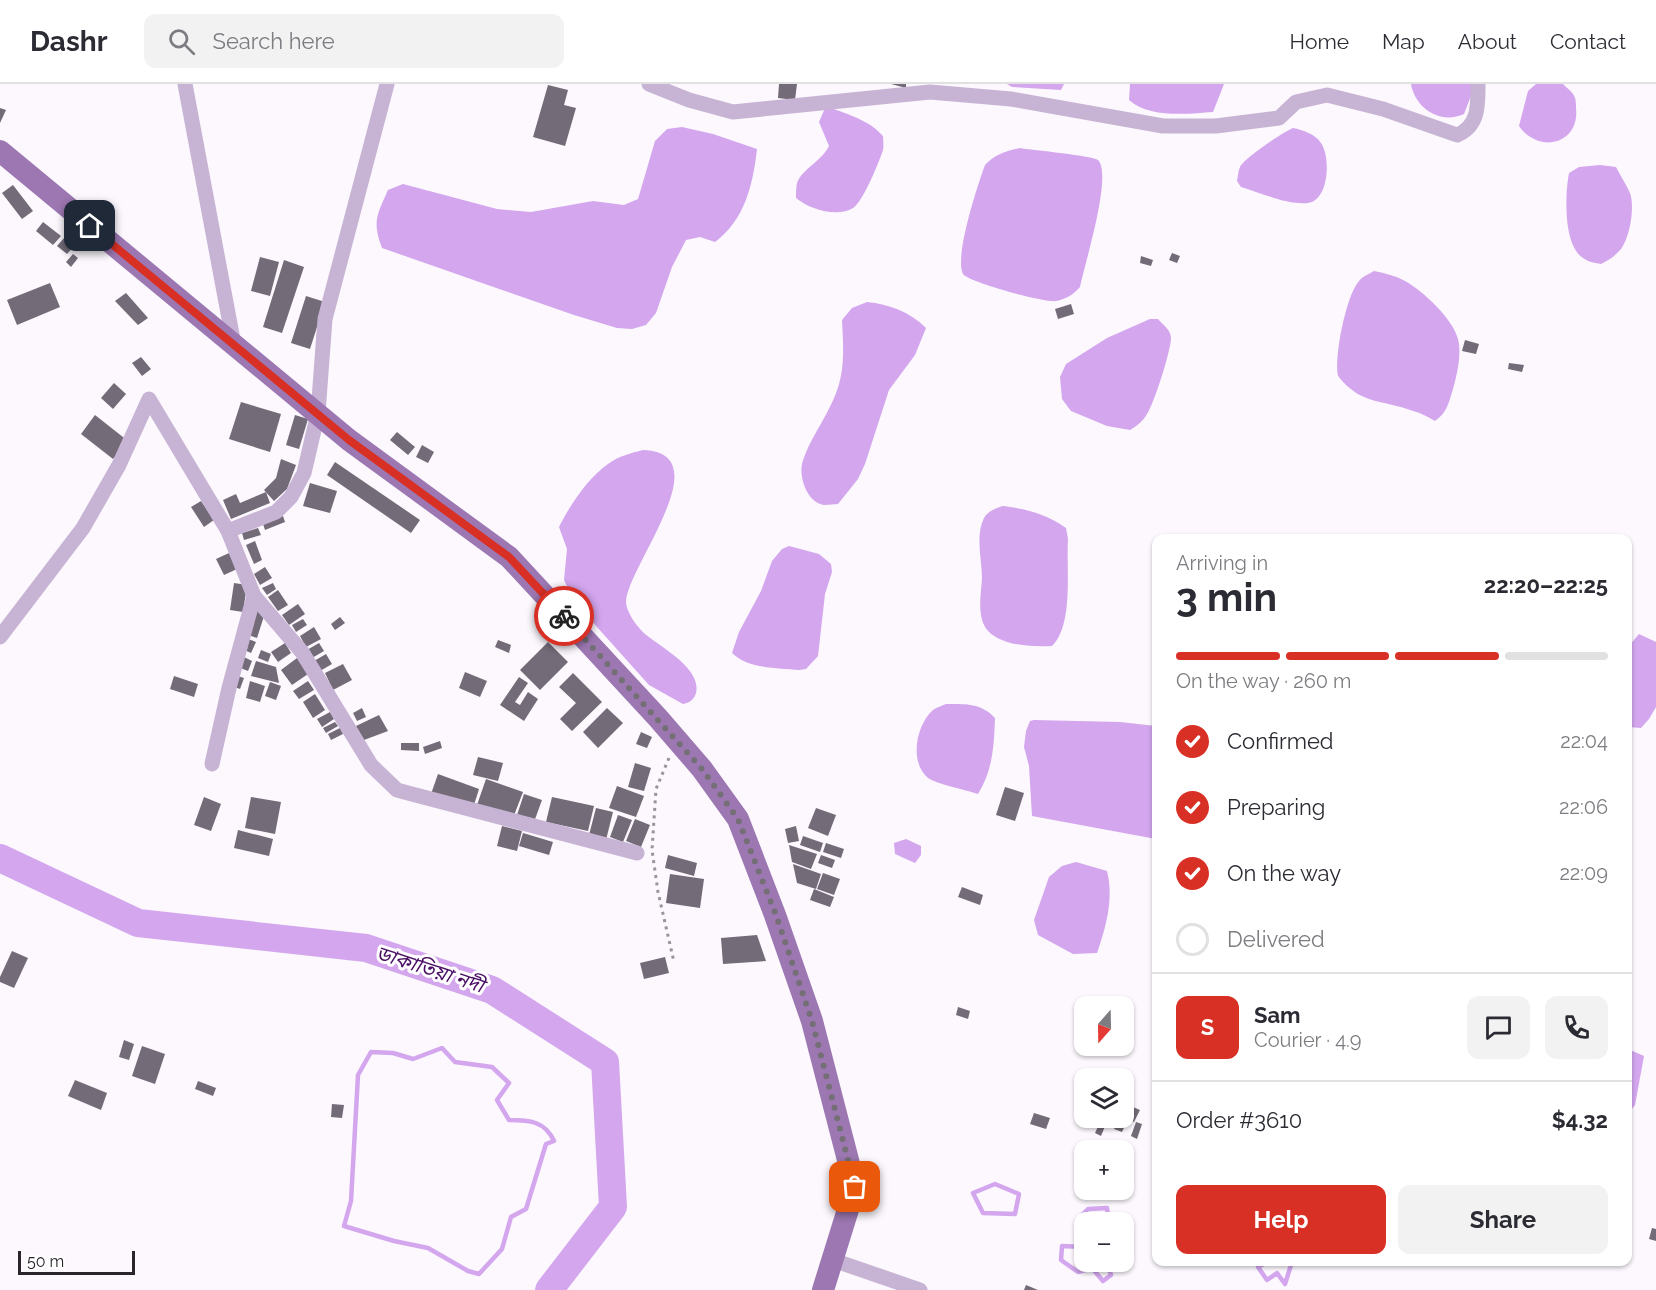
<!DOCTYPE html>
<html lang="en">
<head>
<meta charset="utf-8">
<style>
	body { margin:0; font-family:Raleway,"Noto Sans Bengali",sans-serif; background:#f2f2f3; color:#2b2b33; height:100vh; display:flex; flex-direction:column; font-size:22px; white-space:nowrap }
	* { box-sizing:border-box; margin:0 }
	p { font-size:20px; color:#7c7c81 }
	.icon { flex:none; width:33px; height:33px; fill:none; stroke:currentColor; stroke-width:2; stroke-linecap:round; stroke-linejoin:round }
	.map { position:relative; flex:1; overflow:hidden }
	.drawer { position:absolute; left:1152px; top:450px; width:480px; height:732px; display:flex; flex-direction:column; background:#fff; border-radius:12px; box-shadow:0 2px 4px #0004 }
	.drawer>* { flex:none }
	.needle { width:39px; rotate:200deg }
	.fabs { position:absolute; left:1074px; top:912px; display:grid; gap:12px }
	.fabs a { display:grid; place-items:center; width:60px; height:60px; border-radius:12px; background:#fff; box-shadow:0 2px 4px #0004; font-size:30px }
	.scale { position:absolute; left:18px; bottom:15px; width:117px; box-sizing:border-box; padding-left:6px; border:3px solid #29252b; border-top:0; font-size:16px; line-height:21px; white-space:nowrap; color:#29252b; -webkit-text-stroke:4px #fff; paint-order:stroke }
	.pin { position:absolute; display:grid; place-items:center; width:51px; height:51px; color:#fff; margin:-26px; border-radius:12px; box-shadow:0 3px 9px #0006 }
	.courier { position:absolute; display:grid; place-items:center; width:60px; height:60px; margin:-30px; border:4px solid #d93025; border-radius:50%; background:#fff; color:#222; box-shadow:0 2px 8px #0007 }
	.overview em { font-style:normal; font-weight:700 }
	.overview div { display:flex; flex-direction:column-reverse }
	.overview { display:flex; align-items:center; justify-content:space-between; height:102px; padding:0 24px }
	h1 { font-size:39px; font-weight:700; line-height:45px }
	.bar { display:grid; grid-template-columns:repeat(4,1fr); gap:9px 6px; align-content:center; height:72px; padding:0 24px }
	.bar i { height:8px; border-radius:4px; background:#e1e1e2 }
	.bar .current { background:#d93025 }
	.bar p { grid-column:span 4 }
	.line { display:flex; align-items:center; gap:15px; padding:0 24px; border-top:2px solid #e1e1e2 }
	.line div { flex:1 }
	.round { display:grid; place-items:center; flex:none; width:63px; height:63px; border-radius:12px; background:#f2f2f3 }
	ol { padding:0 24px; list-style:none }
	li { display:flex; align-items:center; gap:18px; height:66px }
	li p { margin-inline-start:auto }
	li .icon { padding:6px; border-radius:50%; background:#d93025; color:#fff; stroke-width:4 }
	li:last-child { color:#7c7c81 }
	li i { width:33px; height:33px; border:3px solid #e1e1e2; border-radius:50% }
	.action { display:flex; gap:12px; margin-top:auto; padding:12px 24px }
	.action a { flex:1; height:69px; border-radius:12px; background:#d93025; color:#fff; font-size:24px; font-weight:700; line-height:69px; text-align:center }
	.action a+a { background:#f2f2f3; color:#2b2b33 }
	header { display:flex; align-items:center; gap:36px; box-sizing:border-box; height:84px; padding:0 30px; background:#fff; border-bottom:2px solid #e1e1e2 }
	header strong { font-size:28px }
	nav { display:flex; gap:33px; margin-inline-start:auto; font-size:21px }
	.search { width:420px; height:54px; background:#f2f2f3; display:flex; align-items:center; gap:15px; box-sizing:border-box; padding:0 21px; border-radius:12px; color:#7c7c81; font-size:22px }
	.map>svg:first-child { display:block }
</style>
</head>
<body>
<header>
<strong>Dashr</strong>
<div class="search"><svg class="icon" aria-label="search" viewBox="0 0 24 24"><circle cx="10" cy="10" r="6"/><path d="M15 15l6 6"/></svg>Search here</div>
<nav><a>Home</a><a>Map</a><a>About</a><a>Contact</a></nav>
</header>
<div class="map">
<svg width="1656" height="1206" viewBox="0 0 1656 1206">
	<rect width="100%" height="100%" fill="#fcf8fe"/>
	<!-- water -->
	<g fill="#d3a6ee">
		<polygon points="1007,0 1064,0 1061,6 1012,3"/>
		<path d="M1130,0H1224L1213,28C1188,30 1148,34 1129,16Z"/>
		<path d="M1411,0H1471V12L1464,30C1440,41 1415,24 1411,0Z"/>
		<path d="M1536,0H1563C1566,3 1571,7 1573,10C1576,14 1576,19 1576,24C1580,61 1538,70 1519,42L1528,7Z"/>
		<path d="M829,23C849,31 869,36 883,52C883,57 884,61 883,66C879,78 863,118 853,124C837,134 809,125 796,114C796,110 796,103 797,99C802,85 821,78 829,62L819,38L825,24Z"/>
		<path d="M682,43L713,50L757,65C753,100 745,136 715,158L700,153L686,156L672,183L656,229L646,241L632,245L617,244L574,231L382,164C372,137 377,131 388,106L403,100L497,125L531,128L593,117L624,121L638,115L655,57L667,45Z"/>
		<path d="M1293,44C1303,46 1315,50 1321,59C1331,73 1329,116 1308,119C1287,121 1261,109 1241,103L1237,97C1238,93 1238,87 1240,83C1244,74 1285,47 1293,44Z"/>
		<path d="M1020,64C1032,66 1094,72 1098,76C1113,91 1084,182 1080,203C1073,211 1066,215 1056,217C1045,219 968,198 963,190C954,173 978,100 985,81C995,70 1006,67 1020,64Z"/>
		<path d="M1600,81L1616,83C1620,91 1626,100 1630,109C1635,123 1630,153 1621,165C1615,172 1609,176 1601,180C1596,179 1588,178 1583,174C1563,161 1565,110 1569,89L1579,83Z"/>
		<path d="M1374,187C1385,189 1396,192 1405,197C1423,207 1453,235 1458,255C1462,269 1457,291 1453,305C1449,318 1447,329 1435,337C1428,333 1421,329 1413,327C1382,315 1362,322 1338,292C1334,272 1346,212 1359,197C1363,192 1369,190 1374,187Z"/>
		<path d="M867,218C889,220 910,228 926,244L915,271L889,306L865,380L858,395L838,420C834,420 829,421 824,421C808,419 799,395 802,380C809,354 831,329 839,300C845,280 843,257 842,236L852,224Z"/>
		<path d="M1150,235H1158C1163,241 1171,246 1171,254C1171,266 1154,320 1147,330C1143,337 1137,342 1130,346L1107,342L1071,327L1062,315L1060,293L1066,280L1107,254Z"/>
		<path d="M643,366C723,369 625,485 626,519C627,529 637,543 645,550C660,563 702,584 696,609C694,616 689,619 683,620L649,601L580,524L571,511L564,496L567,465L559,443C570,421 588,394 608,380C619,372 631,369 643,366Z"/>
		<path d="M1003,422C1027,425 1046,430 1066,444L1068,455C1066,485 1074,540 1052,562C1033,563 1004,562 989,548C976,535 981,511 982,494C982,475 975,452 984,434C988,427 996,424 1003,422Z"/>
		<path d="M789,462L819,470L831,480L832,488L825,510L818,572L806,585L799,586C778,584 748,585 732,569L739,548L761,507L772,477L782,465Z"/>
		<polygon points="1639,550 1656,558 1656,623 1649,635 1641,644 1628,643 1628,563"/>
		<path d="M946,620C966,620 981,619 995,634C994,661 993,686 978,710C967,706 936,700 928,694C909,678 916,641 933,626C937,623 942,622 946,620Z"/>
		<polygon points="1034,636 1120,638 1156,642 1156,755 1032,732 1029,682 1024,663 1026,647 1030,637"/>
		<polygon points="906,755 921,762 921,771 915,779 895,770 894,759"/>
		<path d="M1076,778L1107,787C1114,814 1106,843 1097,869L1073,870L1038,851L1034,836L1049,793L1062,782Z"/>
		<polygon points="1628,965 1644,972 1635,1021 1628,1030"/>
	</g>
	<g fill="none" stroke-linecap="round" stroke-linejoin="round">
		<!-- stream -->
		<g stroke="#d3a6ee" stroke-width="4.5">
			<path d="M442,964L455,978L492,983L509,999L497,1016L509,1036C529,1036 545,1037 554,1057L546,1060L526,1125L511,1133L502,1165L479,1190L468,1187L428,1164L394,1157L344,1142L351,1117L358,991L371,968L393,969L413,975Z"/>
			<polygon points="995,1100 1019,1110 1015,1130 983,1129 973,1109"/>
			<polyline points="1090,1138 1082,1131 1088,1125 1107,1124 1109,1138"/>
			<polyline points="1084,1163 1062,1162 1061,1176 1078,1188 1092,1184 1103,1197 1111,1191 1107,1178"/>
			<polyline points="1267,1178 1258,1183 1267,1196 1277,1189 1285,1200 1292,1178"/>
		</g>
		<!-- river -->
		<polyline stroke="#d3a6ee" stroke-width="28" points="0,774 138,839 366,864 492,906 605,978 613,1123 549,1206"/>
	</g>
	<!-- building -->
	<g fill="#736b78">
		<polygon points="779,0 797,0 795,16 778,14"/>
		<polygon points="891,0 906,0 906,4"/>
		<polygon points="548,1 568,6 564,21 576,24 565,62 533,53"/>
		<polygon points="0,24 6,26 0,39"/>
		<polygon points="13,101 33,127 22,135 2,109"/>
		<polygon points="43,138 61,152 53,161 36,147"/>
		<polygon points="65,153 75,161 67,170 57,162"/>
		<polygon points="1172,169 1180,172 1177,179 1169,176"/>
		<polygon points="73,170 78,174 71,183 66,178"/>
		<polygon points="1141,172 1153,176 1151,182 1140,179"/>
		<polygon points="260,173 279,178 270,212 251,207"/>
		<polygon points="284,176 304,183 282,249 263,243"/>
		<polygon points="50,199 60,223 17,241 7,216"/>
		<polygon points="126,209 148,234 138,241 115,217"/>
		<polygon points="306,212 325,218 310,265 291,259"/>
		<polygon points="1071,220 1074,230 1058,235 1055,225"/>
		<polygon points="1465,256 1479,260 1476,270 1462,267"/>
		<polygon points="141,273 151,285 142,292 132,279"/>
		<polygon points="1509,279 1524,281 1522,288 1508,285"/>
		<polygon points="114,299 126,310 113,325 101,314"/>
		<polygon points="241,318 281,330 270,368 229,355"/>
		<polygon points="95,331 128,357 113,375 81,350"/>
		<polygon points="295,331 308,335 299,365 286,361"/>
		<polygon points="397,348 415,363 408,371 390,356"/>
		<polygon points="422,361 434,368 428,379 416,373"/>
		<polygon points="281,375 296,381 287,405 274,417 264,406 276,394"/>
		<polygon points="335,378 420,436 411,449 327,391"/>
		<polygon points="310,399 337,407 330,429 303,422"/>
		<polygon points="266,408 270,419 231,435 223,416 236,410 240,419"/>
		<polygon points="201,417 214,436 204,443 191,423"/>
		<polygon points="283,432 285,438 265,446 263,440"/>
		<polygon points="258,444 261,451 244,456 242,449"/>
		<polygon points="255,457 262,476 254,480 246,461"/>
		<polygon points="229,469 237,485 224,491 216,475"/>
		<polygon points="265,483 272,494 260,501 254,490"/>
		<polygon points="234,499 247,501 243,528 230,526"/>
		<polygon points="273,499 276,505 267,511 262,504"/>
		<polygon points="278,506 288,521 278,527 268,513"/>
		<polygon points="298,520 305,530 289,541 282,531"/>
		<polygon points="254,525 265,529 257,554 246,550"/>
		<polygon points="340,533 345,539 335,546 331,540"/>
		<polygon points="303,535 307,541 296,548 292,541"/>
		<polygon points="314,543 321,555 306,563 300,552"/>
		<polygon points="246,554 256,558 251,569 242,565"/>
		<polygon points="498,556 511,561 509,569 495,563"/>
		<polygon points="548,558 568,578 540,606 520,586"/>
		<polygon points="285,559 291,569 278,578 271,568"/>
		<polygon points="319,559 324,567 312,574 307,566"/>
		<polygon points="261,566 271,570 268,578 258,574"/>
		<polygon points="326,570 332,580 320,587 314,577"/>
		<polygon points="242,572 252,577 248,587 238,583"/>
		<polygon points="297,574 308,590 292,601 281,586"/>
		<polygon points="256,577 276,583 279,599 251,592"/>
		<polygon points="343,580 352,596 333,606 325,589"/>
		<polygon points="465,588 487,597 480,613 459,604"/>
		<polygon points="573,589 602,618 572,647 560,635 576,619 559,603"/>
		<polygon points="235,591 244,594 240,605 232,602"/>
		<polygon points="174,592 198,600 194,613 170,605"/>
		<polygon points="519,593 528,599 515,618 520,621 528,608 538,615 524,637 500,621"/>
		<polygon points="250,597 265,602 260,618 246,614"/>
		<polygon points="308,597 314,606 299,615 293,607"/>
		<polygon points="270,598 281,602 276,616 265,612"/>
		<polygon points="315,610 325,626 313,634 303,618"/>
		<polygon points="362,624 366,633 357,637 353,629"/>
		<polygon points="607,624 623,639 598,664 583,648"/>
		<polygon points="330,628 334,635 322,643 317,635"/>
		<polygon points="379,631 388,647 364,656 356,642"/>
		<polygon points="335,638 338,642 326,649 323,644"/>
		<polygon points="340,644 343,650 331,656 328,650"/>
		<polygon points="641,648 652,653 647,664 636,660"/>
		<polygon points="440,657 442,664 425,670 423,663"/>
		<polygon points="401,659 419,659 419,667 401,666"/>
		<polygon points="478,673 503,679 498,697 473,691"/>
		<polygon points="635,679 651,684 644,707 628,703"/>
		<polygon points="438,690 479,705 473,724 431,710"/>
		<polygon points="486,695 523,708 513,734 477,721"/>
		<polygon points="617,702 644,712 636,733 609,724"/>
		<polygon points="1005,703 1024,709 1015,737 996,731"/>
		<polygon points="524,710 542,716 534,738 517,731"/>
		<polygon points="204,713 221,720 211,747 194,741"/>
		<polygon points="251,713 281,718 275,750 245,744"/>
		<polygon points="552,713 594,722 588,747 546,738"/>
		<polygon points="596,724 613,728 606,756 589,751"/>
		<polygon points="816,724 836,731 828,752 808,744"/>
		<polygon points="618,731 632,736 623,758 610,753"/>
		<polygon points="635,735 650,741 641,763 626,757"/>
		<polygon points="502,742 522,747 517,767 497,762"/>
		<polygon points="796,742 799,757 788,759 785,745"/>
		<polygon points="238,746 273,755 269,772 234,764"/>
		<polygon points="523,749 553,758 549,771 519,762"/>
		<polygon points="803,752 823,759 820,768 800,761"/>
		<polygon points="826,759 844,765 841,774 823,768"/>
		<polygon points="789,761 817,770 811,785 792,778"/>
		<polygon points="668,771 697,779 694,792 665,784"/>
		<polygon points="821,771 835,776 832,784 818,779"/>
		<polygon points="793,780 821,790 816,805 797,799"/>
		<polygon points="823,789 840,795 834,811 817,805"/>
		<polygon points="670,790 704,795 700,824 666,819"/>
		<polygon points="962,803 983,811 980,821 958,813"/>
		<polygon points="814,805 834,813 830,823 810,816"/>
		<polygon points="757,851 766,877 723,880 721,854"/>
		<polygon points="12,867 28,874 14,904 0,898 0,893"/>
		<polygon points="665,873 669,889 644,895 640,879"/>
		<polygon points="958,923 970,927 968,935 956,931"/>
		<polygon points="124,956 134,960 129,976 119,973"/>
		<polygon points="142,962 165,970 155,1000 132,992"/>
		<polygon points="75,996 107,1009 101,1026 68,1012"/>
		<polygon points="198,997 216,1004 213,1012 195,1005"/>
		<polygon points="332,1020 344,1021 342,1034 331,1033"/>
		<polygon points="1133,1023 1140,1026 1134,1038 1127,1035"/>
		<polygon points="1034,1029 1050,1034 1046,1045 1030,1040"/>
		<polygon points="1119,1034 1127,1037 1122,1048 1114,1045"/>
		<polygon points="1100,1038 1106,1040 1101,1052 1095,1049"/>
		<polygon points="1136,1038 1142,1040 1137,1055 1131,1052"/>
		<polygon points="1652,1144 1656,1145 1656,1157 1649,1155"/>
		<polygon points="1026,1201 1038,1206 1024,1206"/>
	</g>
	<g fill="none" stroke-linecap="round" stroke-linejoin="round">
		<!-- path -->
		<polyline stroke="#98949a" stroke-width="3" stroke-dasharray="3 4.5" stroke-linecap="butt" points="669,674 656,705 652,766 658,808 674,878"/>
		<!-- minor -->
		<g stroke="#c7b3d4" stroke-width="15">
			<polyline points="185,0 234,261"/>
			<path d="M649,0L689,16L733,28L930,8L1011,15L1163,42H1216L1279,34L1296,18L1327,11L1383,25L1457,51C1479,42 1478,21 1478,0"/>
			<polyline points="228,447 276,428 291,413 304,389 318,329 325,235 387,0"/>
			<polyline points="0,553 83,444 119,381 149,315 228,447 254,512 302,568 371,681 397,706 408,709 637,769"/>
			<polyline points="212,680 229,604 254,512"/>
			<polyline points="833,1176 920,1206"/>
		</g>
		<!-- primary -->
		<polyline stroke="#9c77b1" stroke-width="22" points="0,67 349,356 509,473 658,634 702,685 738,735 775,831 812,937 855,1103 823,1206"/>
	</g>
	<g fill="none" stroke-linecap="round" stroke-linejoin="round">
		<!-- done -->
		<polyline stroke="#736f75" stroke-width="6" stroke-dasharray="0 10.8" points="564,532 702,685 738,735 776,831 812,937 855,1103"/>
		<!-- route -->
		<polyline stroke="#d93025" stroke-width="8" points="90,142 349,356 509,473 564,532"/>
	</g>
	<g text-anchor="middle" stroke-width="6" stroke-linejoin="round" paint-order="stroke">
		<!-- water labels -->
		<g font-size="20" font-style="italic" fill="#4a0f64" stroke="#fff">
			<text transform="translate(430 885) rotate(18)" y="7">ডাকাতিয়া নদী</text>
		</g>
	</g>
</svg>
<div class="fabs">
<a><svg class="needle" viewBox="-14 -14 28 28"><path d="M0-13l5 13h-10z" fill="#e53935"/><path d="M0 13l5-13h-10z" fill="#7c7c81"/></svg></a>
<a><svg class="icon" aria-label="layers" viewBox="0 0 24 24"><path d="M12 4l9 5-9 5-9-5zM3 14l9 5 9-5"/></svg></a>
<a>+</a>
<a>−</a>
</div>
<div class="scale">50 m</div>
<div class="pin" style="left:855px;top:1103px;background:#ea580c"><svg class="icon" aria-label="bag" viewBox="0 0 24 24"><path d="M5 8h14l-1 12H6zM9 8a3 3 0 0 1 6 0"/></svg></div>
<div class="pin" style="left:90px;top:142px;background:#1f2937"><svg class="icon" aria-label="home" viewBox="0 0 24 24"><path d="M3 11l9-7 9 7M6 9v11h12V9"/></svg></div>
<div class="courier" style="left:564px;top:532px"><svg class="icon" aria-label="bike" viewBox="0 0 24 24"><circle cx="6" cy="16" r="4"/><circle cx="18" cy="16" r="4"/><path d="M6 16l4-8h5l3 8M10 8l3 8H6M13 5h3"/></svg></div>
<section class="drawer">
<div class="overview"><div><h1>3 min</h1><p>Arriving in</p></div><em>22:20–22:25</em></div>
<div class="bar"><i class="current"></i><i class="current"></i><i class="current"></i><i></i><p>On the way · 260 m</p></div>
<ol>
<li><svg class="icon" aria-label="check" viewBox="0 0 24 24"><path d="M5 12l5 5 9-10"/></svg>Confirmed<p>22:04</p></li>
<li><svg class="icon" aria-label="check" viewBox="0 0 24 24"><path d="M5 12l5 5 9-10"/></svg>Preparing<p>22:06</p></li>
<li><svg class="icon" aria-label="check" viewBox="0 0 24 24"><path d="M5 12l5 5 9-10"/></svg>On the way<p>22:09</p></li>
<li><i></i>Delivered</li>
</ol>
<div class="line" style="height:108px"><b class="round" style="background:#d93025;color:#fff">S</b><div><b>Sam</b><p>Courier · 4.9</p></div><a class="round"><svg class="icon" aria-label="chat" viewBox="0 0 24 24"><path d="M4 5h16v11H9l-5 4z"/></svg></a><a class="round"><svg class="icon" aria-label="phone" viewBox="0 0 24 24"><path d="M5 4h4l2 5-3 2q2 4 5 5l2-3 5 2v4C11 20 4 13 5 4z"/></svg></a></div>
<div class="line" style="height:78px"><div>Order #3610</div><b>$4.32</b></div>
<div class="action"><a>Help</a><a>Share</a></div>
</section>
</div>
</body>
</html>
